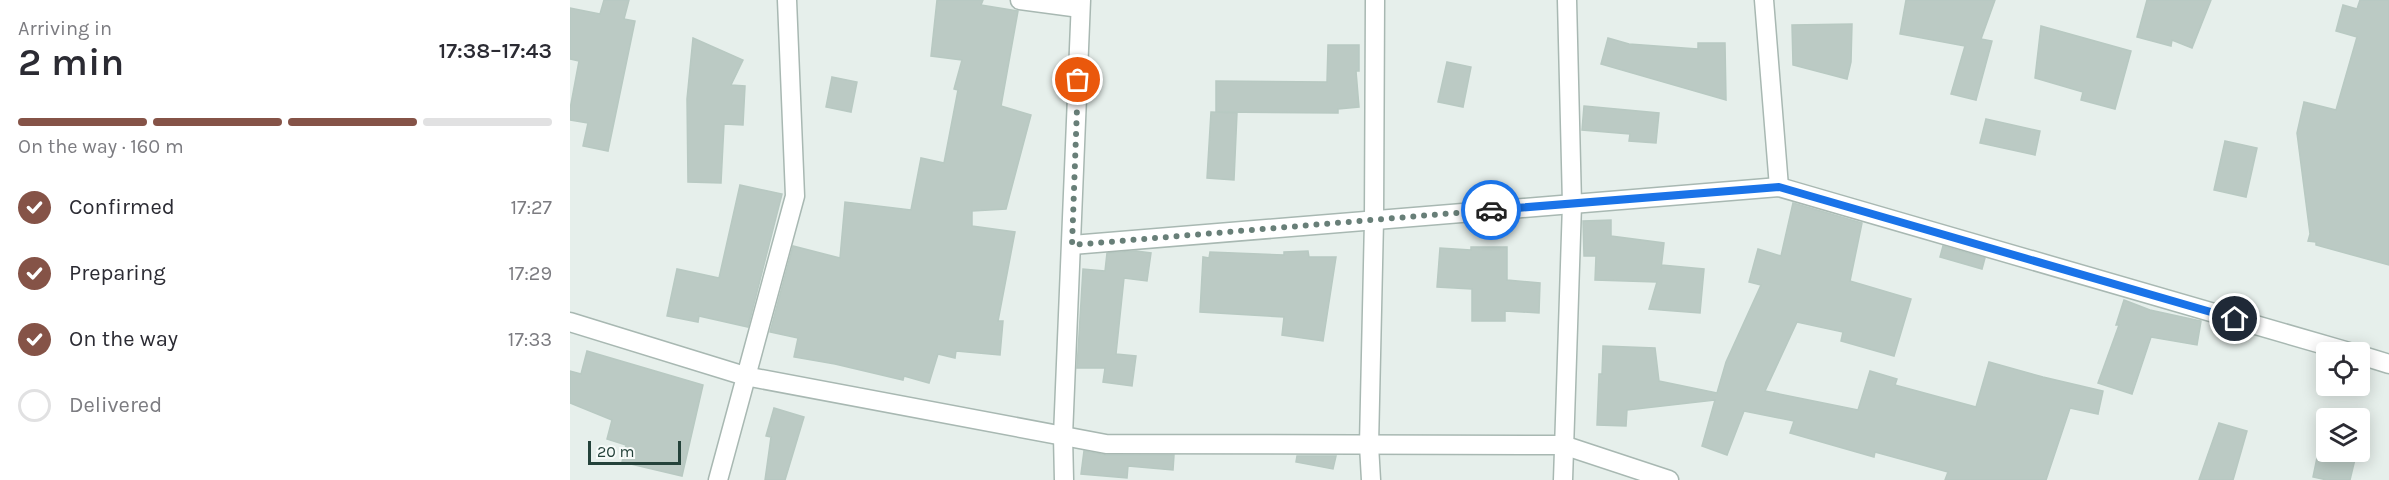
<!DOCTYPE html>
<html lang="en">
<head>
<meta charset="utf-8">
<style>
	body { margin:0; font-family:Karla,sans-serif; background:#f2f2f3; color:#2b2b33; height:100vh; display:flex; flex-direction:column; font-size:22px; white-space:nowrap }
	* { box-sizing:border-box; margin:0 }
	p { font-size:20px; color:#7c7c81 }
	.icon { flex:none; width:33px; height:33px; fill:none; stroke:currentColor; stroke-width:2; stroke-linecap:round; stroke-linejoin:round }
	.map { position:relative; flex:1; overflow:hidden }
	.panel { display:flex; flex-direction:column; background:#fff; width:570px }
	.panel>* { flex:none }
	.tools { position:absolute; left:1746px; top:342px; display:grid; gap:12px }
	.tools a { display:grid; place-items:center; width:54px; height:54px; border-radius:6px; background:#fff; box-shadow:0 3px 15px #0003; font-size:30px }
	.scale { position:absolute; left:18px; bottom:15px; width:93px; box-sizing:border-box; padding-left:6px; border:3px solid #24423a; border-top:0; font-size:16px; line-height:21px; white-space:nowrap; color:#24423a; -webkit-text-stroke:4px #f7fbf9; paint-order:stroke }
	.pin { position:absolute; display:grid; place-items:center; width:51px; height:51px; color:#fff; margin:-26px; border:3px solid #fff; border-radius:50%; box-shadow:0 2px 6px #0007 }
	.courier { position:absolute; display:grid; place-items:center; width:60px; height:60px; margin:-30px; border:4px solid #1a73e8; border-radius:50%; background:#fff; color:#222; box-shadow:0 2px 8px #0007 }
	.summary em { font-style:normal; font-weight:600 }
	.summary div { display:flex; flex-direction:column-reverse }
	.summary { display:flex; align-items:center; justify-content:space-between; height:102px; padding:0 18px }
	h1 { font-size:39px; font-weight:600; line-height:45px }
	.bar { display:grid; grid-template-columns:repeat(4,1fr); gap:9px 6px; align-content:center; height:72px; padding:0 18px }
	.bar i { height:8px; border-radius:4px; background:#e1e1e2 }
	.bar .on { background:#855347 }
	.bar p { grid-column:span 4 }
	ol { padding:0 18px; list-style:none }
	li { display:flex; align-items:center; gap:18px; height:66px }
	li p { margin-inline-start:auto }
	li .icon { padding:6px; border-radius:50%; background:#855347; color:#fff; stroke-width:4 }
	li:last-child { color:#7c7c81 }
	li i { width:33px; height:33px; border:3px solid #e1e1e2; border-radius:50% }
	main { display:flex; flex:1; min-height:0 }
	.map>svg:first-child { display:block }
</style>
</head>
<body>
<main>
<section class="panel">
<div class="summary"><div><h1>2 min</h1><p>Arriving in</p></div><em>17:38–17:43</em></div>
<div class="bar"><i class="on"></i><i class="on"></i><i class="on"></i><i></i><p>On the way · 160 m</p></div>
<ol>
<li><svg class="icon" aria-label="check" viewBox="0 0 24 24"><path d="M5 12l5 5 9-10"/></svg>Confirmed<p>17:27</p></li>
<li><svg class="icon" aria-label="check" viewBox="0 0 24 24"><path d="M5 12l5 5 9-10"/></svg>Preparing<p>17:29</p></li>
<li><svg class="icon" aria-label="check" viewBox="0 0 24 24"><path d="M5 12l5 5 9-10"/></svg>On the way<p>17:33</p></li>
<li><i></i>Delivered</li>
</ol>
</section>
<div class="map">
<svg width="1819" height="480" viewBox="0 0 1819 480">
	<rect width="100%" height="100%" fill="#e6efeb"/>
	<!-- building -->
	<g fill="#bbcac4" stroke="#b8c9c2" stroke-width="1.5">
		<polygon points="34,0 59,0 54,19 65,21 38,151 13,146 18,123 0,120 0,109 9,61 0,59 0,8 30,14"/>
		<polygon points="367,0 413,0 411,5 448,11 431,106 461,115 436,209 402,211 402,226 445,232 428,321 433,321 430,355 386,351 385,358 368,354 359,383 334,376 333,380 265,364 224,357 228,338 200,332 223,246 270,258 275,202 341,210 351,158 374,163 388,90 384,89 392,60 361,56"/>
		<polygon points="1336,0 1425,0 1411,39 1422,41 1406,100 1381,94 1395,46 1330,34"/>
		<polygon points="1577,0 1641,0 1622,48 1602,40 1601,46 1567,37"/>
		<polygon points="1790,0 1819,0 1819,265 1746,245 1746,242 1738,241 1740,234 1727,133 1734,102 1766,110 1787,37 1766,31 1773,5 1787,9"/>
		<polygon points="1282,24 1281,62 1277,79 1223,65 1222,25"/>
		<polygon points="1471,26 1561,51 1545,109 1511,100 1513,92 1465,78"/>
		<polygon points="123,38 173,60 161,85 175,86 173,125 154,124 151,183 118,182 117,99"/>
		<polygon points="1038,38 1059,44 1128,49 1128,43 1155,43 1156,100 1031,64"/>
		<polygon points="758,45 789,45 789,71 786,71 789,107 768,109 768,113 646,112 646,81 757,82"/>
		<polygon points="877,62 901,67 893,107 868,102"/>
		<polygon points="262,77 287,82 281,112 256,107"/>
		<polygon points="1014,106 1089,113 1086,143 1059,141 1060,134 1012,130"/>
		<polygon points="641,112 667,113 664,180 637,178"/>
		<polygon points="1416,119 1470,131 1465,155 1410,143"/>
		<polygon points="1655,141 1687,148 1676,197 1644,190"/>
		<polygon points="170,185 212,194 178,327 129,316 128,322 97,316 107,269 149,278"/>
		<polygon points="1223,203 1292,223 1280,281 1341,299 1324,356 1271,341 1273,332 1227,322 1195,391 1288,410 1300,371 1327,379 1325,385 1406,407 1419,362 1473,377 1533,391 1528,414 1500,408 1476,480 1375,480 1378,472 1305,452 1304,457 1220,433 1224,421 1174,411 1157,455 1132,446 1145,400 1057,410 1056,426 1027,425 1029,374 1032,374 1033,346 1085,348 1089,381 1147,393 1156,362 1191,285 1179,282 1188,249 1211,256"/>
		<polygon points="1041,220 1041,236 1094,243 1091,269 1092,265 1134,269 1130,313 1079,309 1087,282 1025,280 1026,256 1014,256 1013,221"/>
		<polygon points="1373,246 1415,258 1412,269 1370,257"/>
		<polygon points="901,247 937,247 937,280 970,283 969,313 935,311 935,321 902,321 902,289 867,287 870,248 901,250"/>
		<polygon points="566,251 581,253 577,281 554,278 546,354 566,356 562,386 533,382 535,368 507,368 513,269 535,271 537,253"/>
		<polygon points="738,251 739,257 766,257 753,341 712,335 714,317 630,312 633,257 639,258 640,252 714,255 714,252"/>
		<polygon points="1554,300 1580,310 1631,321 1627,345 1581,337 1562,394 1528,383 1549,325 1546,325"/>
		<polygon points="17,351 133,385 112,476 52,462 56,445 37,439 42,420 0,403 0,371 11,374"/>
		<polygon points="204,408 234,417 215,480 195,480 201,437 196,436"/>
		<polygon points="1649,423 1677,431 1663,480 1629,480"/>
		<polygon points="1749,448 1756,449 1756,452 1786,455 1780,480 1757,480 1743,477"/>
		<polygon points="514,451 536,455 604,455 603,470 558,466 557,478 511,474"/>
		<polygon points="727,456 766,456 763,469 726,462"/>
	</g>
	<g fill="none" stroke-linecap="round" stroke-linejoin="round">
		<!-- street casing -->
		<g stroke="#a8b8b2" stroke-width="21">
			<g id="street">
				<polyline points="450,0 510,8"/>
				<polyline points="1194,0 1209,187"/>
				<polyline points="502,245 1209,187 1779,352"/>
				<polyline points="0,322 175,376 536,444 993,445 1099,480"/>
				<polyline points="1790,355 1819,364"/>
				<polyline points="148,480 225,196 217,0"/>
				<polyline points="494,480 493,436 511,0"/>
				<polyline points="801,480 799,445 804,220 805,0"/>
				<polyline points="993,480 1002,204 997,0"/>
			</g>
		</g>
		<!-- street -->
		<use href="#street" stroke="#fff" stroke-width="18"/>
	</g>
	<g fill="none" stroke-linecap="round" stroke-linejoin="round">
		<!-- done -->
		<polyline stroke="#687f78" stroke-width="6" stroke-dasharray="0 10.8" points="508,80 502,245 921,210"/>
		<!-- route -->
		<polyline stroke="#1a73e8" stroke-width="8" points="921,210 1209,187 1665,319"/>
	</g>
</svg>
<div class="tools">
<a><svg class="icon" aria-label="locate" viewBox="0 0 24 24"><circle cx="12" cy="12" r="6"/><path d="M12 2v4M12 18v4M2 12h4M18 12h4"/></svg></a>
<a><svg class="icon" aria-label="layers" viewBox="0 0 24 24"><path d="M12 4l9 5-9 5-9-5zM3 14l9 5 9-5"/></svg></a>
</div>
<div class="scale">20 m</div>
<div class="pin" style="left:508px;top:80px;background:#ea580c"><svg class="icon" aria-label="bag" viewBox="0 0 24 24"><path d="M5 8h14l-1 12H6zM9 8a3 3 0 0 1 6 0"/></svg></div>
<div class="pin" style="left:1665px;top:319px;background:#1f2937"><svg class="icon" aria-label="home" viewBox="0 0 24 24"><path d="M3 11l9-7 9 7M6 9v11h12V9"/></svg></div>
<div class="courier" style="left:921px;top:210px"><svg class="icon" aria-label="car" viewBox="0 0 24 24"><path d="M5 17H2v-5l4-1 3-4h7l3 4 3 1v5h-3M9 17h6M6 11h13"/><circle cx="7" cy="17" r="2"/><circle cx="17" cy="17" r="2"/></svg></div>
</div>
</main>
</body>
</html>
